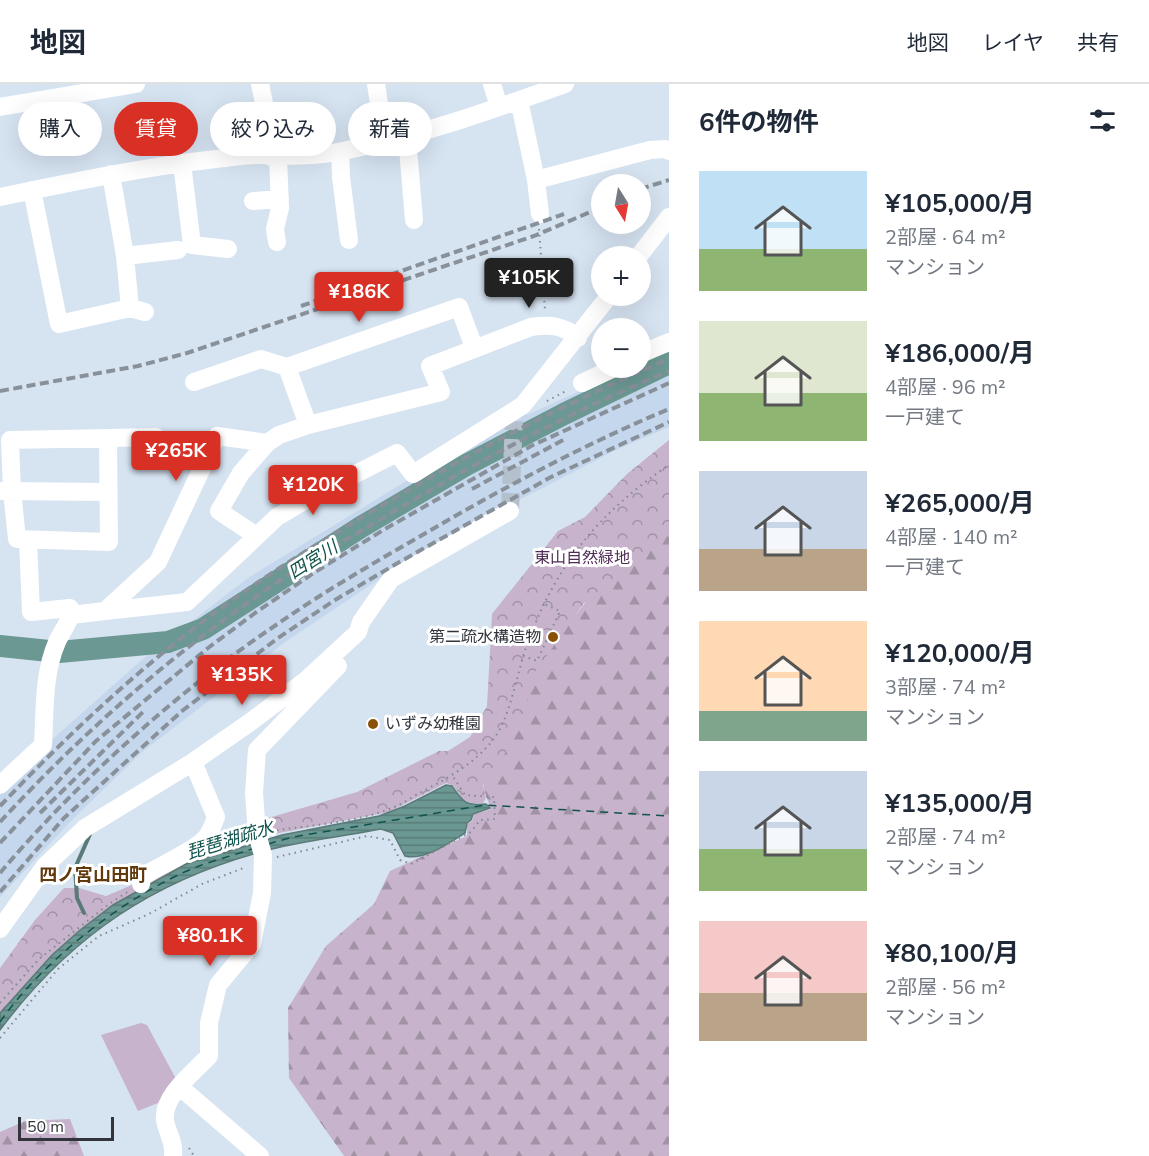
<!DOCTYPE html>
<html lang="ja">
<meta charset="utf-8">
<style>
body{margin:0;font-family:"Nunito Sans","Noto Sans JP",sans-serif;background:#f6f6f7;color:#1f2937;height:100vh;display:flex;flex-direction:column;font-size:22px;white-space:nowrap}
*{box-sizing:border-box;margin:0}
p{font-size:20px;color:#747a83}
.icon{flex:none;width:33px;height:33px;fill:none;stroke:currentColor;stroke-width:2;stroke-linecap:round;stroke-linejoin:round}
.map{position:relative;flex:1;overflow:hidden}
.drawer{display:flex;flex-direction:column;background:#fff;width:480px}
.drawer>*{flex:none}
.top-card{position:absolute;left:18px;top:18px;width:561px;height:54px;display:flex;gap:12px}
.needle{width:39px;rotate:169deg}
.fabs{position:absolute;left:591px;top:90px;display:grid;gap:12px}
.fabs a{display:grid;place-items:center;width:60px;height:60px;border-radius:50%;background:#fff;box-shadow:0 6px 24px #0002;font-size:30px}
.scale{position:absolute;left:18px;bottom:15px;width:96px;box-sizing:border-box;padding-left:6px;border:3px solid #31353b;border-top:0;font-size:16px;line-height:21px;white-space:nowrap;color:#31353b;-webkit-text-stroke:4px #fff;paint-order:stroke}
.price{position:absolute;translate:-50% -51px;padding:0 14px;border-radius:6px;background:#d93025;color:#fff;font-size:20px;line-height:39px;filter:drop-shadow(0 2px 3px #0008)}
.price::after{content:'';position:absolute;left:50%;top:36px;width:18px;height:14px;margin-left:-9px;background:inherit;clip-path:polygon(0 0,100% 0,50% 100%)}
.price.selected{background:#222;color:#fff}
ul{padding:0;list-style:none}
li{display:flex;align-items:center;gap:18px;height:150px;padding:0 30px}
li span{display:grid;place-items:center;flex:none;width:168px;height:120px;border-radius:0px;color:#555}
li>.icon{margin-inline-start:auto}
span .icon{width:72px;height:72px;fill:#fffc;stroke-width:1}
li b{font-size:26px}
h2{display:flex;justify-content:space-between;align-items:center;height:72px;padding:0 30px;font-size:26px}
.chip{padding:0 21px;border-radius:27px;background:#fff;box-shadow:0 6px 24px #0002;font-size:21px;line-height:54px}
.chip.selected{background:#d93025;color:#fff}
header{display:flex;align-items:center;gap:36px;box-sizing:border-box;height:84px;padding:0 30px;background:#fff;border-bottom:2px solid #e0e1e3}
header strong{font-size:28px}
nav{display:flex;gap:33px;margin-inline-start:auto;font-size:21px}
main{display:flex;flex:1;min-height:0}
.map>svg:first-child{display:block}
.built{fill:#c5d7ec}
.forest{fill:url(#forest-firs)}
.park{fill:url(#park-crowns)}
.pitch{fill:#c7b3cb}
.water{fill:url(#water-rules);stroke:#5a7a78;stroke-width:1.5}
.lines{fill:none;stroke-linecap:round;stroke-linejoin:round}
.stream{stroke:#5a7a78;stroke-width:4}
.river{stroke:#6b9892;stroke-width:22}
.ferry{stroke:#10534c;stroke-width:1.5;stroke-dasharray:8 6;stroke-linecap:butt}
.minor-tunnel{stroke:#b5c0cd;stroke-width:18;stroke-dasharray:18 9;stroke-linecap:butt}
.path{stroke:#808892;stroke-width:2;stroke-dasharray:1.5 4.5;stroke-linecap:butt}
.minor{stroke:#fff;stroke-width:18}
.rail{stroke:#88909a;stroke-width:4;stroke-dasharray:9 4.5;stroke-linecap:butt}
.poi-dot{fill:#895007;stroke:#fff;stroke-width:2}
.labels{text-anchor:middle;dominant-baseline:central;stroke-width:6;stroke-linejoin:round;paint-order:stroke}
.park-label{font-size:16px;fill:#4f2d56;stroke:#fff}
.poi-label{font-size:16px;fill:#31353b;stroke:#fff;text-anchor:end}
.water-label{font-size:18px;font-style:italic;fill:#10534c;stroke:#fff}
.neighbourhood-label{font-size:18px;font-weight:bold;fill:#61390b;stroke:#fff}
</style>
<header>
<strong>地図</strong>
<nav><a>地図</a><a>レイヤ</a><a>共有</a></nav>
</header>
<main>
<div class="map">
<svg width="669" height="1072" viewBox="0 0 669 1072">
<defs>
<pattern id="forest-firs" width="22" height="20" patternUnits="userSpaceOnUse" patternTransform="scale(1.5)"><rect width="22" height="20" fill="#c7b3cb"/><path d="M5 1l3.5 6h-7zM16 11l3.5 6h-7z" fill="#a292a6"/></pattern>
<pattern id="park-crowns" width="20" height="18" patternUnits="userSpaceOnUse" patternTransform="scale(1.5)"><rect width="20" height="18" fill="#c7b3cb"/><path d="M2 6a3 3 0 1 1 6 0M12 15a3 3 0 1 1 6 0" fill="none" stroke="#a292a6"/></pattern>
<pattern id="water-rules" width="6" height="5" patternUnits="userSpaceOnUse" patternTransform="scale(1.5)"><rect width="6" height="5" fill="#6b9892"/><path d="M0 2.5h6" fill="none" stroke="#597d78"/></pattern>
</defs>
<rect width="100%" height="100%" fill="#d6e3f1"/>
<path class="built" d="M669 268V343L618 365 498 427 390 488 288 556 142 668 71 737 0 813V709L47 660 144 574 248 494 452 369 525 328 527 331 631 284H640L641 279Z"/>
<path class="forest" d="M669 390V1072H344L289 994 288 924 326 862 374 820 390 787 467 752V740L472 737 474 730 491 725 484 706 483 685 528 592 585 519 588 490Z
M70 1035 84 1072H0V1048L25 1037Z"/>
<path class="park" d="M669 356V448L584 519 536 587 521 638 507 666 483 701 486 714 483 719C454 722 463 702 446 699L389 728 253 754 186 780 149 800 79 847 52 871 0 929V884L35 836 64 804H79L106 812 139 798 258 737 357 708 439 667H448L470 653 487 622 492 530 558 447 585 433 627 390Z"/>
<path class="pitch" d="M141 939 147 941 175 993 163 1017 138 1027 101 951Z"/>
<path class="water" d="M446 701 452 702C463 718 465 722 486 720L490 724 473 730 471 736 467 739 465 749C449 759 424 777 405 772L393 749 381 745 375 746C341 753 306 756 272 765 157 794 71 851 0 946V929L52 871 79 847 113 821 186 780 282 751 379 732 405 722Z"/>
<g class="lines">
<path class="stream" d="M84 829 77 814 75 784 91 748"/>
<path class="river" d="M0 562 59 568 168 558 203 545 361 443 466 381 564 330 669 279"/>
<path class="ferry" d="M268 760 293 753 485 721 669 732
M0 938C43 876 129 809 199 782 216 776 234 771 252 765"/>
<path class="minor-tunnel" d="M510 427 514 337"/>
<path class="path" d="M539 145 545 226
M547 317 568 306
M523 572 537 577 560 527 544 520
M271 747C311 741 355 739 392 724 400 721 408 716 416 711 444 696 476 680 495 653 511 631 518 584 528 558 557 479 600 428 669 381
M220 762 243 754
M277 773 367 752 390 756 400 776 411 780 471 748 480 736 495 735 494 713 465 711 452 691
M0 919 39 875 109 820 129 807
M0 954 58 885 99 852 149 830 202 800 246 783
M189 1064 194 1072"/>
<path class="minor" d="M260 0 269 43 271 73
M376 0 385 58
M492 0 499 23
M519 16 536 96 650 66 665 65 669 67
M0 23 136 0
M407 53 414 136
M340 68 341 93 349 156
M182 79 192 161 228 165
M111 90 125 172 130 224
M536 96 540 130
M32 106 59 240 130 224 145 228
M0 113C72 98 143 83 216 75 229 74 243 71 256 71 285 72 315 73 343 67 419 52 492 26 565 0
M253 117 280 115
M277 158 275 145 280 124 278 73
M125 172 178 166
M639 172 669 133
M640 270 669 258
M194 298 261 275 287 283
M582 299 614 284
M308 341 287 283 459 223 474 263
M108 354 109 458 17 455 12 407 10 356 156 353
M2 407 108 408
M255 451 219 427 241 389 267 359
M105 527 187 518 277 433 314 411 397 369 413 390 514 327 523 321 609 212
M71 531 105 527 158 478 217 352 267 359 279 351 308 341 441 308 430 282 531 243C549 240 563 241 578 254
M0 701 43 661C45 627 43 590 57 558 62 546 72 537 70 524L31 528 28 456
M141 800 142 793C159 781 199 766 208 751 211 746 214 739 216 733L193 678
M0 845 45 782 85 744 193 678 249 639 305 597 358 548 361 538 391 495 510 427
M180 1003 260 1072
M173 1072C175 1059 167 1049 165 1036 162 1012 194 988 209 972V939L218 901 252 860 262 809 263 771 257 750 254 709 257 666 338 582"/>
<path class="rail" d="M640 105 669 96
M301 222 564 130
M0 307 138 282 187 269 534 152 602 123
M472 405 565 355
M0 722C61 658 126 596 197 542 256 497 319 458 383 421 475 366 570 317 669 275
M40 729 145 626
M0 738C91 639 195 550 308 478 338 460 368 443 398 425 486 373 575 326 669 287
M0 759 96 657 208 564 255 529 315 488 385 445 531 362 669 299
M0 789C76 699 178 607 276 541 322 509 370 481 419 453 499 406 583 361 669 325
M0 808 64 734 182 627 278 554 335 516 396 480 551 393 669 338"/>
</g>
<g class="poi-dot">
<circle cx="553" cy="553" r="6"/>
<circle cx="373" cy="640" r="6"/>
</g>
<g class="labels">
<g class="park-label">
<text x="582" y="474">東山自然緑地</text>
</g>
<g class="poi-label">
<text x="541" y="553">第二疏水構造物</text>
<text x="385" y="640" text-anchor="start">いずみ幼稚園</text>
</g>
<g class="water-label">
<text transform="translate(313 476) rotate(-32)">四宮川</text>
<text transform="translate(230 756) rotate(-17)">琵琶湖疏水</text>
</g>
<g class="neighbourhood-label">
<text x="93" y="791">四ノ宮山田町</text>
</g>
</g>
</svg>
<div class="fabs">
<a><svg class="needle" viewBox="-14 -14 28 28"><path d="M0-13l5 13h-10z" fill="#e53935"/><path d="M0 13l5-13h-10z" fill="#747a83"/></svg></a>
<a>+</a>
<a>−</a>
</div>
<div class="scale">50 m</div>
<b class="price selected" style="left:529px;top:225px">¥105K</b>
<b class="price" style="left:359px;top:239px">¥186K</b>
<b class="price" style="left:176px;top:398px">¥265K</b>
<b class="price" style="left:313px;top:432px">¥120K</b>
<b class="price" style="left:242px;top:622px">¥135K</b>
<b class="price" style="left:210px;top:883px">¥80.1K</b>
<div class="top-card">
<a class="chip">購入</a>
<a class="chip selected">賃貸</a>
<a class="chip">絞り込み</a>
<a class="chip">新着</a>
</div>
</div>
<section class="drawer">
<h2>6件の物件<svg class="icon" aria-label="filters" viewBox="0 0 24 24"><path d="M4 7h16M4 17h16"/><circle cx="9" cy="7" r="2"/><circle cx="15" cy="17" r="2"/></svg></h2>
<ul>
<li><span style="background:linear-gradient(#bfe0f5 65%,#8fb573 0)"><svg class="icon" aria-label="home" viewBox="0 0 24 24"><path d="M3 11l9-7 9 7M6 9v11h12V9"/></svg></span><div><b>¥105,000/月</b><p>2部屋 · 64 m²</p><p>マンション</p></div></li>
<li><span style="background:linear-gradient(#dfe7d0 60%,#8fb573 0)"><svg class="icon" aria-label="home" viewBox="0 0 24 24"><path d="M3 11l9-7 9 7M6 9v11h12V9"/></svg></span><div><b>¥186,000/月</b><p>4部屋 · 96 m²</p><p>一戸建て</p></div></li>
<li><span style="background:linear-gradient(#c9d6e8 65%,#b9a48a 0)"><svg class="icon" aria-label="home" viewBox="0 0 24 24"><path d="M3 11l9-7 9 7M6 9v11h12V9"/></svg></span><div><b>¥265,000/月</b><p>4部屋 · 140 m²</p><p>一戸建て</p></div></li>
<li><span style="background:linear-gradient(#ffd9b3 75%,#7fa58c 0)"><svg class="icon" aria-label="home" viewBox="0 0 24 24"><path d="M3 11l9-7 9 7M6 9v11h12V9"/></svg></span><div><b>¥120,000/月</b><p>3部屋 · 74 m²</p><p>マンション</p></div></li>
<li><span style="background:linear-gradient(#c9d6e8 65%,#8fb573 0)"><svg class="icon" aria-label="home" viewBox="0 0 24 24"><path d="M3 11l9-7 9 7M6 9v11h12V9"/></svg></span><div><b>¥135,000/月</b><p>2部屋 · 74 m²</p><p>マンション</p></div></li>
<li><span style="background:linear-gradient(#f6c9c9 60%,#b9a48a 0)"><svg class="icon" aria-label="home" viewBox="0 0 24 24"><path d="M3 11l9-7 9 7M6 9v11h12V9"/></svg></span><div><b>¥80,100/月</b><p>2部屋 · 56 m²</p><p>マンション</p></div></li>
</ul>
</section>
</main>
